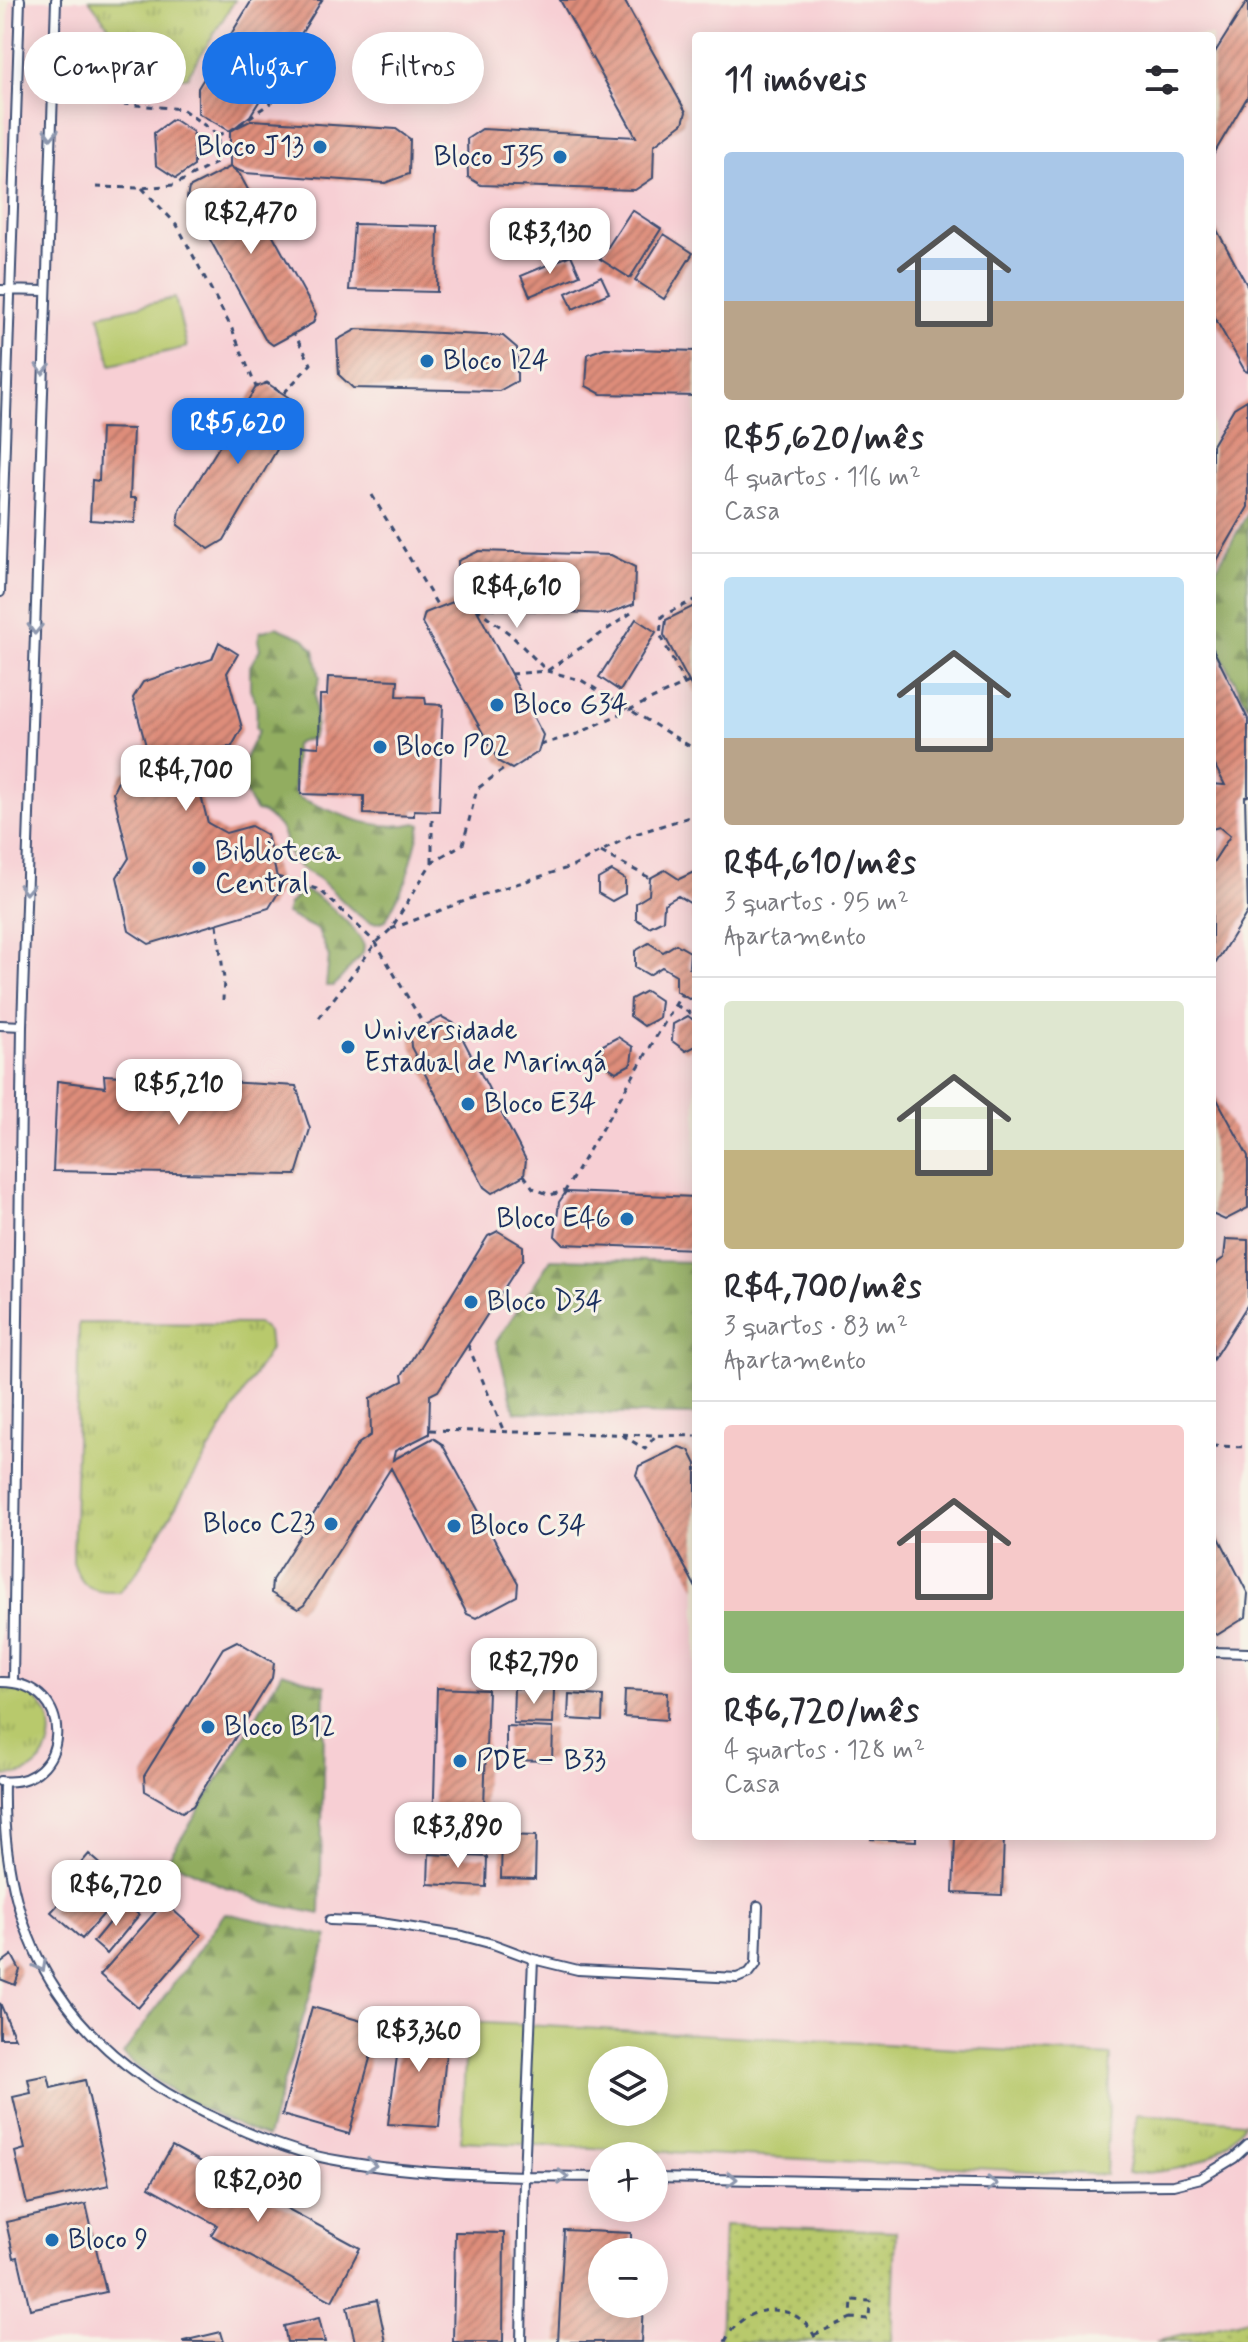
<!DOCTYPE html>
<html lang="pt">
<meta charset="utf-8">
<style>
body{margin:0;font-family:Mynerve,sans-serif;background:#f7f7f7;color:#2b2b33;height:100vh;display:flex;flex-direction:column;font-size:30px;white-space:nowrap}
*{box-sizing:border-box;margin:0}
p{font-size:26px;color:#7c7c81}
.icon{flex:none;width:44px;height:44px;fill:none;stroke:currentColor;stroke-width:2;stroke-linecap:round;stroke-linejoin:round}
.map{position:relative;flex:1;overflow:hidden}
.drawer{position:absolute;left:692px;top:32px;width:524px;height:1808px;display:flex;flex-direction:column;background:#fff;border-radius:8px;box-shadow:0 4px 20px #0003}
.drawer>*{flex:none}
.top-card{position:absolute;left:24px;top:32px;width:548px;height:72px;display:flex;gap:16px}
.buttons{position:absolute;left:588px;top:2046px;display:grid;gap:16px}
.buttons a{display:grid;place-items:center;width:80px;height:80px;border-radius:50%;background:#fff;box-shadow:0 4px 20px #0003;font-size:40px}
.price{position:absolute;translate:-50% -68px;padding:0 18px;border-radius:16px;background:#fff;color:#222;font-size:26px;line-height:52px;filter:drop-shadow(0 2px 4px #0008)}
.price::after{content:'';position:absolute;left:50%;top:48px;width:24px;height:18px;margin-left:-12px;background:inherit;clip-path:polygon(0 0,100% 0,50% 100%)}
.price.current{background:#1a73e8;color:#fff}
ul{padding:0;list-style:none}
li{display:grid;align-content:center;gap:16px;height:424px;padding:0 32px}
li+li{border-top:2px solid #e1e1e2}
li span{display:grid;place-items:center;height:248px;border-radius:8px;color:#555}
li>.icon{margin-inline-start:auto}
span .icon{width:144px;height:144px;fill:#fffc;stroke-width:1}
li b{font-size:34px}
h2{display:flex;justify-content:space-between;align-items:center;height:96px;padding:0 32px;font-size:34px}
.pill{padding:0 28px;border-radius:36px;background:#fff;box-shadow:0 4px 20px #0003;font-size:28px;line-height:72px}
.pill.current{background:#1a73e8;color:#fff}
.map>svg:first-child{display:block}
.built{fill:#f7cfd4;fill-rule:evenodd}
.grass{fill:url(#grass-dots);stroke:#6a7c65;stroke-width:2}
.forest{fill:url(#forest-firs);stroke:#566e5f;stroke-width:2}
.park{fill:url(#park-tufts);stroke:#6a7c65;stroke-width:2}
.pitch{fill:#b8c96c;stroke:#6a7c65;stroke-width:2;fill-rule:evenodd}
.building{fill:url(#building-hatch)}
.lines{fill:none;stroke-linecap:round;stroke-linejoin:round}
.service-casing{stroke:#3b4b70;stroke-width:12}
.path{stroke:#3b4b70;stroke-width:3;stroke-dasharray:6 6;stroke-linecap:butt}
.service{stroke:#fff;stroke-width:8}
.oneway{stroke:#8d97ae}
.poi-dot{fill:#1f6fb2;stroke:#f7f3e8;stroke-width:3}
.labels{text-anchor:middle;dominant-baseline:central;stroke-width:6;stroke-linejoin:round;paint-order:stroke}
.poi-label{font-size:28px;fill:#1b2f5e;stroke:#f7f3e8;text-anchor:start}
</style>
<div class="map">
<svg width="1248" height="2342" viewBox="0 0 1248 2342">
<defs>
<pattern id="grass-dots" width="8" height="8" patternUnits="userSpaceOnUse" patternTransform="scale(2)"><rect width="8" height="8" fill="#b8c96c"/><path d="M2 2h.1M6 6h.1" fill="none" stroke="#95a45c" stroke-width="1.8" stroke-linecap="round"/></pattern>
<pattern id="forest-firs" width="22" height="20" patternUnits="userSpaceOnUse" patternTransform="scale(2)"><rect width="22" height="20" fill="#92ad60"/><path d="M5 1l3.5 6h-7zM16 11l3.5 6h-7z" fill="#768d52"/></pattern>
<pattern id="park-tufts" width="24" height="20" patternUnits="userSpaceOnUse" patternTransform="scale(2)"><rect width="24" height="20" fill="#b8c96c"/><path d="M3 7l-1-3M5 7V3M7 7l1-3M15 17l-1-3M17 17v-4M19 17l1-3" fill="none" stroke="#95a45c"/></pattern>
<pattern id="building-hatch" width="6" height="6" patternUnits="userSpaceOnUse" patternTransform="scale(2)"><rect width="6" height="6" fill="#de8d7a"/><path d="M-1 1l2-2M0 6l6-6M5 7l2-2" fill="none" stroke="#b37467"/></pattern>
</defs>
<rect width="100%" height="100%" fill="#f7f3e8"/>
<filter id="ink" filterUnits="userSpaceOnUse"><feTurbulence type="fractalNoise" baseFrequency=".0125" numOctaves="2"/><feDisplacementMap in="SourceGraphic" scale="16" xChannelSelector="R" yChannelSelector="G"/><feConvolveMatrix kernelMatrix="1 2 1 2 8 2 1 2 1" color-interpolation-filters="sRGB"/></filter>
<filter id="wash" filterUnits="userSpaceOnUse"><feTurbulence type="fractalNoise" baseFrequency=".006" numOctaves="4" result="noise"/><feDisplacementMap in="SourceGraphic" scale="32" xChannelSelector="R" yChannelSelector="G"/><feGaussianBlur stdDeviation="1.8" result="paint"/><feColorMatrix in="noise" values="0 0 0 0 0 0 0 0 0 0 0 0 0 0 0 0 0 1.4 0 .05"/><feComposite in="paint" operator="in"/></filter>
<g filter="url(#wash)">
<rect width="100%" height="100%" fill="#f1ead5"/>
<path class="built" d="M9 0H1248V2342H0V259ZM696 36H1212V1836H696ZM602 2060H654V2112H602ZM602 2156H654V2208H602ZM602 2252H654V2304H602Z"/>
<path class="grass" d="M724 2225 896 2231 892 2342H720Z
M1248 2319V2342H1156L1159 2341Z"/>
<path class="forest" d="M1248 513V706L1212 638V576Z
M276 627 305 639 314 650 320 678 315 695 316 724 312 739 301 741 295 745 294 791 299 798C339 813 372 833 417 823L421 825 406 881 386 920C379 923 375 924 368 921 350 912 336 892 320 880 312 874 302 870 294 862 281 849 291 833 272 820 266 815 264 812 256 811 231 774 242 765 259 730L256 728C257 715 258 700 250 690V666L260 649 258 640 260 632Z
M302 890C321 895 357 928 364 946L363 953 334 986H326L329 957 318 930 286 914 289 904Z
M551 1259 696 1262V1415L515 1412 496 1342Z
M282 1672 325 1686 320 1914 268 1903 218 1884 168 1859 231 1760Z
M225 1913 328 1936 267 2137C216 2118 163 2091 123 2054Z"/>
<path class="park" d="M89 0H235L187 77 116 76V36Z
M79 1323 258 1324 268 1332 270 1349 136 1573 119 1592C91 1593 82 1589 73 1562Z
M0 1688C73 1687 62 1785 0 1775Z
M1137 2114 1245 2122C1216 2167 1175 2172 1127 2174Z"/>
<path class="pitch" d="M175 298 187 347 111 365 99 315Z
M467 2022 1111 2056 1106 2175 461 2141ZM602 2060H654V2112H602Z"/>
<g id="blocks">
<path class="building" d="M252 0H322L250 116 230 131 198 113V88Z
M560 0H624L686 112 683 123 654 145 653 178 635 190 481 185 468 177 467 139 482 129 636 137Z
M1248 0V96L1212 157V57Z
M173 119 193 132 194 166 176 178 156 165 154 133Z
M252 120 396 129 410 139 409 174 385 183 245 173 230 167V131Z
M230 167 240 175 316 314 313 323 273 345 265 339 187 198 189 188Z
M632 210 661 229 630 278 600 259Z
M1212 221 1248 287V372L1245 371 1212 313Z
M354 224 438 226 437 292 349 290Z
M664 234 693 253 664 299 635 280Z
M571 255 580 275 530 296 521 276Z
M601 276 609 293 573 309 566 293Z
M357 329 503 336 517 348V381L499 391 353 388 339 375 337 340Z
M605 348 696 351V396L601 394 586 386 588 354Z
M267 383 297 403 296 417 224 540 209 549 178 525 180 510 256 387Z
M1247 400 1248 507 1212 569V445L1234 408Z
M101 428 133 429 130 498H136L135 523 90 520 92 480 99 481Z
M479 551 611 555 635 567 634 604 608 614 476 608 543 735 538 752 512 769 499 762 422 623 425 613 458 600V561Z
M696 605V695L664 635 666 620Z
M636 619 656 632 620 691 599 677Z
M219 642 238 654 227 673 242 728 232 746 198 753 194 768 208 823 226 833 251 826 267 835 280 890 269 908 149 944 129 931 117 877 129 858 113 792 122 773 138 769 148 753 133 698 143 682 212 659Z
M1212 647 1248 719V796L1245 797 1248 911 1212 969V864L1230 836 1219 827 1212 829V784L1225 785 1212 760Z
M328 677 398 680 397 696 425 697 426 704 443 705 439 811 414 810V816L364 814V796L301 794 302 746 319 747 320 695H327Z
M665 870 679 879 694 872 696 874V923L692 921 693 905 678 896 664 904 663 920 649 927 636 919V903L649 895 650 878Z
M612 871 625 879V894L612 901 598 893V879Z
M649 943 663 952 676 944 690 952 689 968 696 972V995L689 999 676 991V975L662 967 649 975 635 967V951Z
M646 991 661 1001 659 1018 644 1026 630 1016 631 999Z
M688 1016 696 1022V1046L686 1051 672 1041 673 1024Z
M442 1017 455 1024 526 1160 524 1175 492 1193 484 1187 411 1047 410 1032Z
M618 1037 633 1047 631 1064 616 1072 601 1062 603 1045Z
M104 1075 296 1086 310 1129 296 1175 53 1171 57 1081 105 1087Z
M1212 1090 1248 1156V1208L1225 1220 1212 1214Z
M566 1192 696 1197V1249L563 1244 555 1236 559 1202Z
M498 1231 523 1246V1259L438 1391 430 1395 429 1434 395 1451 393 1460 433 1438 442 1444 518 1583 517 1596 476 1618 467 1614 391 1468 304 1605 298 1609 271 1593 272 1580 358 1444 371 1435 370 1398 403 1381 402 1375 488 1236Z
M1226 1239 1248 1240V1304L1212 1361V1271L1218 1262 1224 1258Z
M679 1447 689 1450 696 1464V1588L636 1475 639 1466Z
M1212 1524 1248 1594 1246 1617 1217 1635 1212 1632Z
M237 1641 274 1663 272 1678 193 1806 182 1812 145 1791 144 1776 223 1648Z
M437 1688 488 1690 483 1834 433 1832Z
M514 1688 554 1689 553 1724 513 1723Z
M625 1690 668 1692 667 1720 624 1717Z
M569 1694 603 1696 602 1721 568 1719Z
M506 1726 553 1728 552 1761 506 1760Z
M502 1835 536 1836 535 1879 501 1878Z
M871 1836H916V1841L871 1839Z
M955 1836H1004L1002 1895 953 1893Z
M89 1854 127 1887 82 1939 51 1912 74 1887 77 1890 80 1887 69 1877Z
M429 1854 487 1857 486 1887 428 1884Z
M164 1902 201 1935 138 2008 100 1975Z
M125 1903 139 1915 107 1954 93 1942Z
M12 1955 20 1970 15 1985 0 1979V1964Z
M0 2003 15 2038H0Z
M312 2007 379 2026 349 2134 282 2115Z
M402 2019 449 2023 439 2127 388 2124Z
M48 2075 51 2088 85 2080 109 2185 27 2204 15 2152 25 2149 13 2097 31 2093 28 2079Z
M172 2146 360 2248 332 2301 211 2235 217 2225 149 2187Z
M86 2204 106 2292 30 2309 18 2257 14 2258 6 2222Z
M564 2230 631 2233V2252H602V2304H643L641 2342H558Z
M455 2232 504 2233 503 2342H453Z
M377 2300 386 2342H355L347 2307Z
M319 2318 325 2342H287L284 2326Z
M221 2332 224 2342H183V2341Z"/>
</g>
</g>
<g filter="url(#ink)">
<use href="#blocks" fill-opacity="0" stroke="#3b4b70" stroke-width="2"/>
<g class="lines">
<g class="service-casing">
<path id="service" d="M0 290 45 291
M0 592 20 0
M0 1025 22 1026
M1212 1652 1248 1653
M0 1682C79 1681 71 1790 0 1781
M13 1682 22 1026 56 0
M4 1782C0 1948 75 2058 226 2123 263 2140 301 2155 341 2161 427 2176 516 2176 602 2177
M330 1920 375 1922 463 1936 493 1944 533 1959 578 1970 737 1978 749 1973 756 1964 758 1906
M654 2178 1083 2186 1173 2185 1201 2178 1234 2158 1248 2145
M521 2342 524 2176 533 1959"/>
</g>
<path class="path" d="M218 135 230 131 335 58
M96 187 142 188 174 185 218 162V135L182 109 99 102
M142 188 177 225 232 329 256 387 267 383 283 394 311 364 294 333
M372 495 439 608
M476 608 510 634 547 671 631 613
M511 674 547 671 581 680 696 750
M685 685 660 634 662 616 696 599
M540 745 577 734 689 682
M601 852 650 878
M432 862V819
M277 877 320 890 376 943 424 1025
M217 924 224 979 223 1000
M391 929 478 896 574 866 632 835 696 815
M675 1005 696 1016
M319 1018 376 943 391 929 432 862 463 844 477 789 505 768
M524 1175 533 1188 550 1195 565 1191 681 995
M468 1345 504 1432
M430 1430 696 1436
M622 1435 645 1449 656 1435
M1212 1446 1248 1447
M814 2335 851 2318 852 2300 870 2301 869 2319 851 2318
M725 2342C742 2301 801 2298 817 2342"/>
<use href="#service" class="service"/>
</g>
<defs><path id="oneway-chevron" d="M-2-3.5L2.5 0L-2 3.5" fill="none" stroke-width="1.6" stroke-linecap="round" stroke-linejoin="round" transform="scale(2)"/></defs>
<g class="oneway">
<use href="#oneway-chevron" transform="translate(51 134) rotate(92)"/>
<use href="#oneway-chevron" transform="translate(43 369) rotate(92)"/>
<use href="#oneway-chevron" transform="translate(35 629) rotate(92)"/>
<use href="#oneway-chevron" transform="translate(26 889) rotate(92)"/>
<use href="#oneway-chevron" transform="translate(41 1966) rotate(62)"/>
<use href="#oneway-chevron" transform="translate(371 2165) rotate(8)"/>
<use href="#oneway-chevron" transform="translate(563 2177) rotate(1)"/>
<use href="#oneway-chevron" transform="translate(732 2179) rotate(1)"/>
<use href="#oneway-chevron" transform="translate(992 2184) rotate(1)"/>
</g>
</g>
<g class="poi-dot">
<circle cx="320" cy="147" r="8"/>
<circle cx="560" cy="157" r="8"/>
<circle cx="427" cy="361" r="8"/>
<circle cx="497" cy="705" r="8"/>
<circle cx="380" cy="747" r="8"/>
<circle cx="199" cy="868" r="8"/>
<circle cx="348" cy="1047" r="8"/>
<circle cx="468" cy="1104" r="8"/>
<circle cx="627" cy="1219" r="8"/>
<circle cx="471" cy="1302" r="8"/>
<circle cx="331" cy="1524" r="8"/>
<circle cx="454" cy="1526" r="8"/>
<circle cx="208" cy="1727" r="8"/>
<circle cx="460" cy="1761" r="8"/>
<circle cx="52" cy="2240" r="8"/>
</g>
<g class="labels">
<g class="poi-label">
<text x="304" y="147" text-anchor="end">Bloco J13</text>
<text x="544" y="157" text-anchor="end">Bloco J35</text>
<text x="443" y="361">Bloco I24</text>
<text x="513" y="705">Bloco G34</text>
<text x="396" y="747">Bloco P02</text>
<text x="215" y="852">Biblioteca<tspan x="215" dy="32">Central</tspan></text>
<text x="364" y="1031">Universidade<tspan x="364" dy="32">Estadual de Maringá</tspan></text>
<text x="484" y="1104">Bloco E34</text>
<text x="611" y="1219" text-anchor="end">Bloco E46</text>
<text x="487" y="1302">Bloco D34</text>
<text x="315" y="1524" text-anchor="end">Bloco C23</text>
<text x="470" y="1526">Bloco C34</text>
<text x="224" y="1727">Bloco B12</text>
<text x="476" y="1761">PDE – B33</text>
<text x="68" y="2240">Bloco 9</text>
</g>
</g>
</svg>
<div class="buttons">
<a><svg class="icon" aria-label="layers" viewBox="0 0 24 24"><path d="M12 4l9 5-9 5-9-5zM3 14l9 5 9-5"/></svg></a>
<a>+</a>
<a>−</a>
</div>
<b class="price" style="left:251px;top:256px">R$2,470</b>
<b class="price" style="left:550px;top:276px">R$3,130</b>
<b class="price current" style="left:238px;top:466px">R$5,620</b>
<b class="price" style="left:517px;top:630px">R$4,610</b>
<b class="price" style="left:186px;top:813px">R$4,700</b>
<b class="price" style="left:179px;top:1127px">R$5,210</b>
<b class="price" style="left:534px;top:1706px">R$2,790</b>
<b class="price" style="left:458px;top:1870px">R$3,890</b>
<b class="price" style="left:116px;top:1928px">R$6,720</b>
<b class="price" style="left:419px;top:2074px">R$3,360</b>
<b class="price" style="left:258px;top:2224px">R$2,030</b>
<div class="top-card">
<a class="pill">Comprar</a>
<a class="pill current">Alugar</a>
<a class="pill">Filtros</a>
</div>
<section class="drawer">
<h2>11 imóveis<svg class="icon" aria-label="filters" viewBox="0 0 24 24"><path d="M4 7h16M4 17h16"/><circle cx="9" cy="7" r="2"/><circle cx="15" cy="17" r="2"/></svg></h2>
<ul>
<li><span style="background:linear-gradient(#a9c7e8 60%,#b9a48a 0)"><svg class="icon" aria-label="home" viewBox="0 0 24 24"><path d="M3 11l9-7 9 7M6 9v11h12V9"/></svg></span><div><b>R$5,620/mês</b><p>4 quartos · 116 m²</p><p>Casa</p></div></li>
<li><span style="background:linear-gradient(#bfe0f5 65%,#b9a48a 0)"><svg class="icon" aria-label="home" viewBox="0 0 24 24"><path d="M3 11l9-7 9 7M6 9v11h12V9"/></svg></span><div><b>R$4,610/mês</b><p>3 quartos · 95 m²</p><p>Apartamento</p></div></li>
<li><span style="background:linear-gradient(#dfe7d0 60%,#c2b280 0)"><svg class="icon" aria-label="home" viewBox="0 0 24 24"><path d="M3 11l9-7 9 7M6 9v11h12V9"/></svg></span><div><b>R$4,700/mês</b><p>3 quartos · 83 m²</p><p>Apartamento</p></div></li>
<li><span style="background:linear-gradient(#f6c9c9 75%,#8fb573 0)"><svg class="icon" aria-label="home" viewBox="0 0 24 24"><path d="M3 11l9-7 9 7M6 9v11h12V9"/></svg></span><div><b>R$6,720/mês</b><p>4 quartos · 128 m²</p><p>Casa</p></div></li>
</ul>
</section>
</div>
